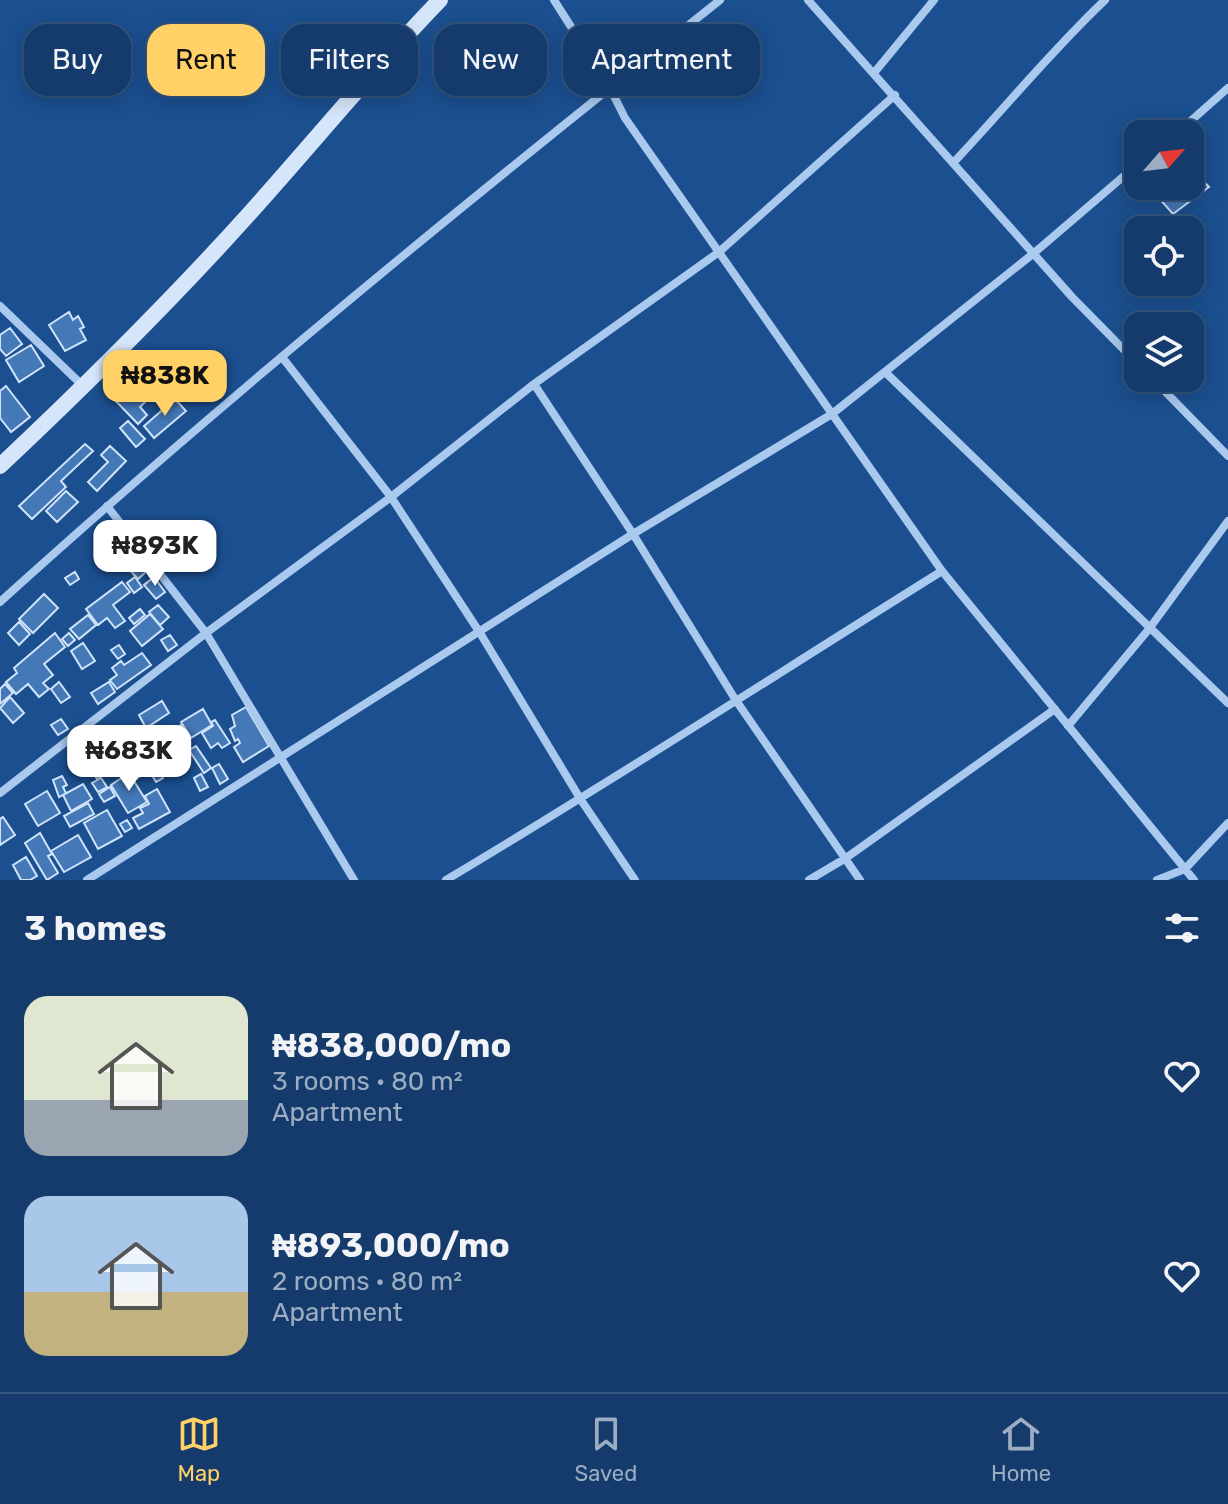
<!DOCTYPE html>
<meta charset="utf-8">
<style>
body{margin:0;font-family:Rubik,sans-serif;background:#214673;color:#f1f3f6;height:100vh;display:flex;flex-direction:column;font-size:30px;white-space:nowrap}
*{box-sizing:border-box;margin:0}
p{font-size:26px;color:#9dadc1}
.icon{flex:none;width:44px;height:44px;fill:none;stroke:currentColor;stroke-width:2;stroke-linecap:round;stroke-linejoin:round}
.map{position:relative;height:880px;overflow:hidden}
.drawer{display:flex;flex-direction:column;background:#143b6b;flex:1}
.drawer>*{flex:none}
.hud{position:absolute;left:24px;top:24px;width:800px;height:72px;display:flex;gap:16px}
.needle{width:52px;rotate:62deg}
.controls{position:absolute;left:1124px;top:120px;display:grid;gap:16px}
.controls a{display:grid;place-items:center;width:80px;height:80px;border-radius:16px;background:#143b6b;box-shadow:0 4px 20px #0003,0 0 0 2px #33557e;font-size:40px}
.price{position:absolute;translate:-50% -68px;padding:0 18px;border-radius:16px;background:#fff;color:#222;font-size:26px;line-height:52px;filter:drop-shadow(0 2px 4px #0008)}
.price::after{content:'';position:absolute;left:50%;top:48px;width:24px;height:18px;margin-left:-12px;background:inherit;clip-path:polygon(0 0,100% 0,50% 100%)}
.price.current{background:#ffd166;color:#111}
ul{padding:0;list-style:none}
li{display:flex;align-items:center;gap:24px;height:200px;padding:0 24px}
li span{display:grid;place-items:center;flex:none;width:224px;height:160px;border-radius:24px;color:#555}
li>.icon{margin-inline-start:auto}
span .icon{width:96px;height:96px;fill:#fffc;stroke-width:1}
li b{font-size:34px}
h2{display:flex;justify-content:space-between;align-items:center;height:96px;padding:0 24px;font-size:34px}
.chip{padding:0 28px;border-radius:24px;background:#143b6b;box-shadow:0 4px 20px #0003,0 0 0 2px #33557e;font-size:28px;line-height:72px}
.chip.current{background:#ffd166;color:#111}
.tabs{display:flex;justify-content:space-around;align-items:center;height:112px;border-top:2px solid #33557e;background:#143b6b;font-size:22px;color:#9dadc1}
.tabs a{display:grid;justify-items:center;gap:4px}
.tabs .current{color:#ffd166}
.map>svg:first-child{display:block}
.building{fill:#4478b7;stroke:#cfe3fa;stroke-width:2}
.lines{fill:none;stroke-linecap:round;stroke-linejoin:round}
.street{stroke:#a9c9ee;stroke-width:8}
.secondary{stroke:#d6e6fa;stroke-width:16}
</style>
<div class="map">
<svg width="1228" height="880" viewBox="0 0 1228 880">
<rect width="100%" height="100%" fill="#1b4f8f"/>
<path class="building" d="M1190 168 1209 187 1173 214 1156 195 1164 186H1190Z
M69 312 73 320 78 316 84 327 80 329 86 340 65 351 49 325Z
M10 328 22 344 6 356 0 349V335Z
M31 345 44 366 19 382 6 360Z
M140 364 163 388 155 396 144 385 140 390 148 399 140 407 147 415 138 424 109 394Z
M6 386 30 417 11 432 0 418V391Z
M175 399 186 411 154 438 144 426Z
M128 421 145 439 136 447 120 428Z
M85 444 93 451 61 481 66 487 32 519 19 506Z
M110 446 126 461 97 491 88 482 108 462 101 455Z
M66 491 78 502 57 522 46 511Z
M119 529 128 540 116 551 107 540Z
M127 549 147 571 138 579 118 557Z
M75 572 79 579 70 585 65 578Z
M135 577 142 587 134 593 127 583Z
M154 577 165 592 156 599 144 585Z
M122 582 130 592 113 605 125 621 115 628 107 618 98 625 86 609Z
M44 594 58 608 33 633 19 619Z
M158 605 169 617 160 625 149 612Z
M140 609 145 615 134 624 129 618Z
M150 614 163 629 142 646 130 631Z
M88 615 96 625 79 639 70 629Z
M19 622 30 634 19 645 8 633Z
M55 633 65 647 44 664 53 675 43 683 49 689 39 697 28 684 16 694 6 682 17 673 14 668Z
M69 633 75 640 68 646 62 639Z
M170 635 177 645 168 651 161 640Z
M83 643 95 661 82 669 71 651Z
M119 645 125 654 118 659 111 650Z
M142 653 151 665 117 689 110 680 117 675 112 668 121 661 124 665Z
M59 682 70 697 61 703 51 689Z
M109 682 115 692 98 704 91 693Z
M5 684 13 693 0 704V689Z
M10 697 24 713 13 723 0 708Z
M162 701 169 713 146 728 139 715Z
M246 707 269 746 243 762 234 747 240 743 238 739 235 741 230 729 235 726 232 715Z
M203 709 212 725 191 738 181 722Z
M61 719 68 729 58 735 51 725Z
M215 720 230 743 222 748 218 743 211 748 202 733 213 726 211 722Z
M181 725 190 739 166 755 157 741Z
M111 740 117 749 109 754 114 761 103 768 106 774 97 779 84 757Z
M155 744 165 757 135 780 125 767Z
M196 746 211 768 204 773 189 750Z
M174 755 180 766 174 770 167 758Z
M165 760 169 768 161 772 157 765Z
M219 764 228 779 220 784 212 768Z
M157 767 163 778 156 782 150 772Z
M129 773 147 802 128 813 111 785Z
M201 774 208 787 200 791 194 778Z
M62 776 67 785 63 787 66 793 59 797 53 780Z
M101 778 107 787 98 792 92 783Z
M83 784 92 799 71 811 63 795Z
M110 787 115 796 104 802 99 794Z
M157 789 170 812 139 829 133 818 143 813 140 808 149 804 145 796Z
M47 791 60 813 38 826 25 804Z
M88 803 94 814 70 827 64 816Z
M107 810 122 836 98 849 84 823Z
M3 817 15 835 0 845V819Z
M127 820 132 828 125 832 120 824Z
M40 833 52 854 48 856 58 873 47 880 25 843Z
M78 835 91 857 64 872 51 851Z
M26 857 37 876 30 880H21L13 865Z"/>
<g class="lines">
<path class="street" d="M554 0 610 88 625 118 942 571 1194 880
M808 0 1072 297 1138 364
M874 73 934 0
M1176 134 1228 88
M954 162C1005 108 1051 51 1105 0
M0 306 83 386
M282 357 391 497 480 633 581 800 635 880
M885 372 1228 703
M1152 378 1228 456
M534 384 633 534 735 699 860 880
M107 506 206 633 354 880
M0 602C232 392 475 195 720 0
M1068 726 1149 629 1228 521
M0 793 206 633 391 497 534 384 719 252 895 95
M87 880 633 534 832 414 1034 253 1138 164
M446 880C614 780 777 674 942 571
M809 880 846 858 1055 709
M1157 880 1185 869 1228 823"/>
<path class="secondary" d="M0 466C86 385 170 302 249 214 313 143 373 69 440 0"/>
</g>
</svg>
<div class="controls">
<a><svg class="needle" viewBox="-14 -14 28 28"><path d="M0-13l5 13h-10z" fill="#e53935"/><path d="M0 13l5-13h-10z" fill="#9dadc1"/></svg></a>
<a><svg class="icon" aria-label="locate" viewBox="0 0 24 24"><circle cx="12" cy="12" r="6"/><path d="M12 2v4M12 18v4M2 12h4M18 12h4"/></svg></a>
<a><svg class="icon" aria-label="layers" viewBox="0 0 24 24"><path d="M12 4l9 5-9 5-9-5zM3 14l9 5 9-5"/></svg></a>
</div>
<b class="price current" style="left:165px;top:418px">₦838K</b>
<b class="price" style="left:155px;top:588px">₦893K</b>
<b class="price" style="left:129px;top:793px">₦683K</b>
<div class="hud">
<a class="chip">Buy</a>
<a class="chip current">Rent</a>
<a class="chip">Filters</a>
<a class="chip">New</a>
<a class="chip">Apartment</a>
</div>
</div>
<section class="drawer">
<h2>3 homes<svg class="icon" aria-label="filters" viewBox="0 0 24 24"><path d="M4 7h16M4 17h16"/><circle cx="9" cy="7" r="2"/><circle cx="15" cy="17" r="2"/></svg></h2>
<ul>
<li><span style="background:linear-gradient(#dfe7d0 65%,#9aa5b1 0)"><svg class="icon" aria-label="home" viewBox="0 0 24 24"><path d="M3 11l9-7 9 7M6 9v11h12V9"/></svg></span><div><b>₦838,000/mo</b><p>3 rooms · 80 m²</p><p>Apartment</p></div><svg class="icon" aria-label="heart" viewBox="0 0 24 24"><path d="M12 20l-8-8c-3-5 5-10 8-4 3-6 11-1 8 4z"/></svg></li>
<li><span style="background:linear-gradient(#a9c7e8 60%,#c2b280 0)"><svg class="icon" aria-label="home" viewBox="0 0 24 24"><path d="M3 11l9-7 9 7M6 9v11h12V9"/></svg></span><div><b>₦893,000/mo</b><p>2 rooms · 80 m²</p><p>Apartment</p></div><svg class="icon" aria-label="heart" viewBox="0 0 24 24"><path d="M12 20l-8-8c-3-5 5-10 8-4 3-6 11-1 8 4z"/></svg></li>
</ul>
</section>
<nav class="tabs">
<a class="current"><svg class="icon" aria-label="map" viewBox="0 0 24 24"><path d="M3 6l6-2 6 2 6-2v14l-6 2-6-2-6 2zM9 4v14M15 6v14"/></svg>Map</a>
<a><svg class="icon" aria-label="saved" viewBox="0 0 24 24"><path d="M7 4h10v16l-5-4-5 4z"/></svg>Saved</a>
<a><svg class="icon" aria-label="home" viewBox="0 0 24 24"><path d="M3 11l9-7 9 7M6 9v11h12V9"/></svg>Home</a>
</nav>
